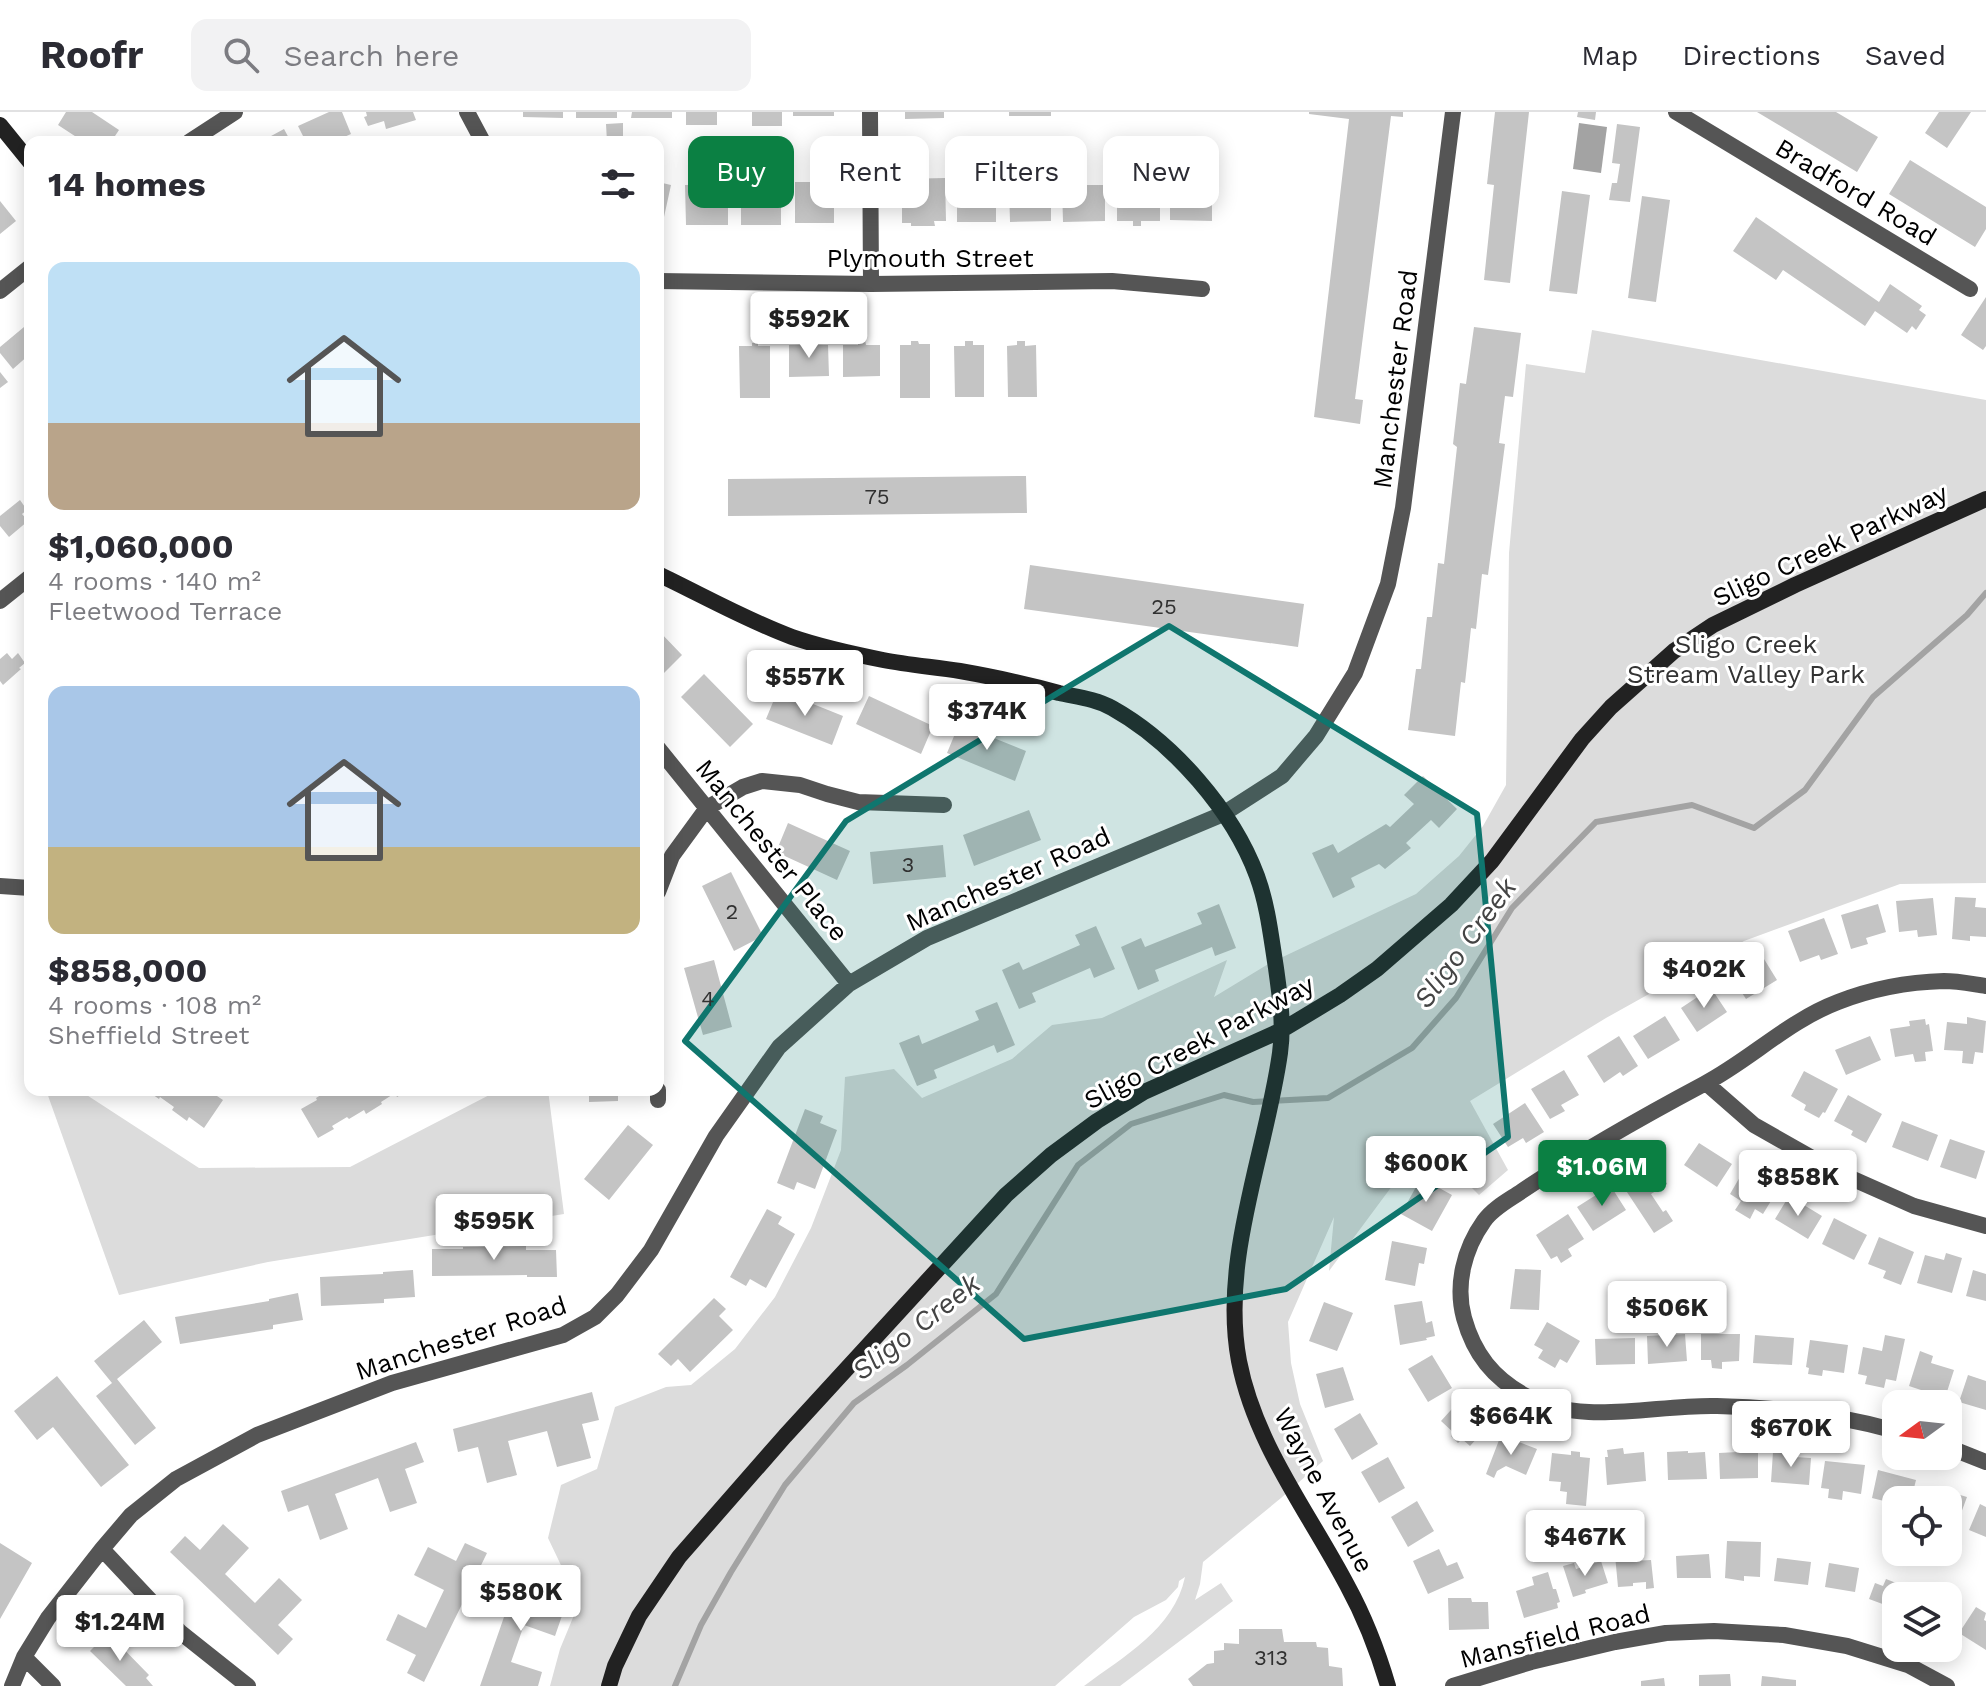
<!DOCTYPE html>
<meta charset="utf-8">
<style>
body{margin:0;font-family:"Work Sans",sans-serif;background:#f2f2f3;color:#2b2b33;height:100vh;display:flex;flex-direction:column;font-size:30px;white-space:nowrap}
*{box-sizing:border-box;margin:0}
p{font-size:26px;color:#7c7c81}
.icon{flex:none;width:44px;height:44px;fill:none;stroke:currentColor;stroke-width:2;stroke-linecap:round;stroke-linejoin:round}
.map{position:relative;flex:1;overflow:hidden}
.panel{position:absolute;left:24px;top:24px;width:640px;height:960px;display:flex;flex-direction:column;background:#fff;border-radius:16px;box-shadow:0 4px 20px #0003}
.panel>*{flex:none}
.banner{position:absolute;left:688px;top:24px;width:760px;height:72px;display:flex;gap:16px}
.needle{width:52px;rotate:255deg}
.buttons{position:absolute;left:1882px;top:1278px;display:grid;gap:16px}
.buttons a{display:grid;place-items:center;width:80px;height:80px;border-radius:16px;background:#fff;box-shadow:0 4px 20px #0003;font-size:40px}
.price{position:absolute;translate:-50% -68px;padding:0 18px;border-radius:8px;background:#fff;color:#222;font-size:26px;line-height:52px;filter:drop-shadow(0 2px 4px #0008)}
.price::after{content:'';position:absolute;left:50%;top:48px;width:24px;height:18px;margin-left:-12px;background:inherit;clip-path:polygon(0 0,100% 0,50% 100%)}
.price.selected{background:#0b8043;color:#fff}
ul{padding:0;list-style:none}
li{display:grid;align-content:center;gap:16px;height:424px;padding:0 24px}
li span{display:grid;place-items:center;height:248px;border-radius:16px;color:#555}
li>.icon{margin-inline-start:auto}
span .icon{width:144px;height:144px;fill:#fffc;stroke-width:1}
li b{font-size:34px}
h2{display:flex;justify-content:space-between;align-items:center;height:96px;padding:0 24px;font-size:34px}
.chip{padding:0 28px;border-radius:16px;background:#fff;box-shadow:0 4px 20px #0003;font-size:28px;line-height:72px}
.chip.selected{background:#0b8043;color:#fff}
header{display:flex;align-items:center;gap:48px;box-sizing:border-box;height:112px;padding:0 40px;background:#fff;border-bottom:2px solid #e1e1e2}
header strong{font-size:38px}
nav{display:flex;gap:44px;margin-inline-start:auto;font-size:28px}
.search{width:560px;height:72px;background:#f2f2f3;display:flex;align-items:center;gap:20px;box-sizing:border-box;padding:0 28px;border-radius:16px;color:#7c7c81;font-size:30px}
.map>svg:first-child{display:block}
.green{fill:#dcdcdc}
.water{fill:#a3a3a3}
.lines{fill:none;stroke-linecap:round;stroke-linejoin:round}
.stream{stroke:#a3a3a3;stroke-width:6}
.building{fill:#c4c4c4}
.street{stroke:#555;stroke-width:16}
.secondary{stroke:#222;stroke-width:16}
.marked{fill:#0f766e;fill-opacity:0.2;stroke:#0f766e;stroke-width:6;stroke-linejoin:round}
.labels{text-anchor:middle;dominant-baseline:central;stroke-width:6;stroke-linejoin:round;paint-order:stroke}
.number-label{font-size:22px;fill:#313131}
.street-label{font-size:26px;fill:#000;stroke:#fff}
.park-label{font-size:26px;fill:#333;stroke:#fff}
.water-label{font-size:28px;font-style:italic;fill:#444;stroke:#fff}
</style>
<header>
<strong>Roofr</strong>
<div class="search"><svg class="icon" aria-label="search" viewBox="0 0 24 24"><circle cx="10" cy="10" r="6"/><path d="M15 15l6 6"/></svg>Search here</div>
<nav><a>Map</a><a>Directions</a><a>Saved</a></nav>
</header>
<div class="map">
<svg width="1986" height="1574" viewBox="0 0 1986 1574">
<rect width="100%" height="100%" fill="#fff"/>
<path class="green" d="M1592 218 1986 288V771L1900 772 1744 829 1606 906 1470 989 1508 1058 1479 1083 1471 1075 1428 1051 1398 1066 1329 1159 1334 1105 1288 1210 1291 1251 1300 1292 1323 1349 1281 1386 1203 1450 1200 1472 1195 1488 1221 1471 1233 1489 1120 1574H1084C1124 1544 1174 1517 1185 1465L1179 1469 1178 1475 1166 1488 1134 1505 1055 1574H550L560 1537 579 1491 548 1426 561 1373 597 1357 615 1295 666 1275 691 1273 735 1237 775 1185 811 1116 841 1038 845 965 894 957 922 986 1012 947 1052 913 1102 906 1227 848 1214 885 1270 851 1416 782 1459 744 1483 714 1506 673 1509 441 1526 252 1585 261Z
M46 978H79L199 1056 350 1055 499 978H548L564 1102 268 1150 119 1183Z"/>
<path class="water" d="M1579 11 1607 15 1601 61 1573 57Z"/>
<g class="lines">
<path class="stream" d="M675 1574 701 1513 731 1460 785 1373 854 1291 907 1253 996 1182 1078 1053 1131 1012 1224 983 1253 990 1328 986 1412 936 1456 886 1512 796 1596 710 1692 693 1754 716 1805 678 1873 585 1967 503 1986 481"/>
</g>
<path class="building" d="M66 0H92L119 18 111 30H84L58 13Z
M329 0H342L351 22 333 30H319L318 28 306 30 298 14Z
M366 0H413L416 8 386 17 384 9 368 14 364 5 367 4Z
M523 0H563V6L523 5Z
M576 0H617V6H576Z
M632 0H672V6H631Z
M686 0H717V13H686Z
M752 0H782V14H752Z
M793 0H834V4H793Z
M905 0H944V6L905 7Z
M1009 0H1051V4H1009Z
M1309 0H1403V5L1391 4 1355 287 1363 288 1360 312 1314 305 1349 7 1309 2Z
M1495 0H1529L1510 171 1484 168 1494 73 1487 72Z
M1578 0H1596L1595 8 1577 5Z
M1757 0H1836L1878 25 1857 60Z
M1939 0H1971L1947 36 1925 21Z
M623 11V30H607L606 12Z
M1617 12 1640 15 1630 90 1609 88 1612 71H1617L1620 52 1612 51Z
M284 17 291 30H260Z
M1910 48 1986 95V117L1975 135 1889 82Z
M945 66 946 109H934L935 114H911V111H902V67Z
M957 68 996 69V110H957Z
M658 70 671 73 664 105 658 104Z
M781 70V113H741V71Z
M795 70H834V111H795Z
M1170 71 1212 72V109L1170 108Z
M728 72V113H686L685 73Z
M1062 73H1105V109L1063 110Z
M1051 74V109L1010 110 1009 75Z
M1117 74H1160V109H1141V114H1133V109H1117Z
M1562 79 1590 83 1577 182 1549 179Z
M1642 84 1670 88 1656 190 1628 186Z
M0 89 16 109 0 122Z
M1756 105 1879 190 1890 172 1922 194 1919 198 1926 203 1916 218 1912 214 1907 221 1875 199 1865 214 1783 158 1776 168 1733 139Z
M1986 185V234L1983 238 1961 223Z
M30 210V242L13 257 0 241V235Z
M1474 215 1521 221 1513 285 1505 284 1499 331 1505 332 1488 463 1482 462 1476 517 1471 516 1465 571 1461 570 1455 624 1408 618 1416 557H1421L1427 505H1432L1438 451 1444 452 1457 335 1453 332 1460 271 1466 272Z
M858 228H865L866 233H880V264L843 265V233H858Z
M805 229H813V233H828L829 264 789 265V233H805Z
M911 229H918L919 232H930V286H900V233H911Z
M965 229H973V233H984V285H955L954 234H965Z
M1017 229H1025V234L1036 233 1037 285H1008L1007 234 1017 233Z
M752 231H758V234H770V286H740L739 234H752Z
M0 260 8 270 0 276Z
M1026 364 1027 401 728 404V367Z
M20 388 27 398 22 402 28 409 9 425 0 414V404Z
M1030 453 1304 492 1298 535 1024 497Z
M658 518 682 543 662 563 658 559Z
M7 541 12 547 18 541 25 551 19 556 21 557 3 573 0 569V547Z
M704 562 753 612 730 635 681 585Z
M778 578 843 604 832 633 766 607Z
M869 584 933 614 921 642 856 612Z
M959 612 1026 639 1015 669 947 641Z
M1423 664 1457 697 1439 716 1431 708 1406 731 1411 736 1385 757 1379 752 1351 766 1355 775 1333 786 1312 741 1333 732 1338 741 1386 712 1390 715 1414 692 1404 683Z
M1029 698 1041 728 974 754 963 723Z
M788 711 850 739 837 768 776 740Z
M943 733 946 765 873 772 870 740Z
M731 760 763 824 734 839 702 774Z
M1955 785 1976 786 1975 795 1986 796V825L1970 824V829L1952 827Z
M1933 786 1937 823 1918 825 1917 818 1899 820 1896 789Z
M1219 792 1236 836 1215 844 1212 835 1155 858 1159 869 1138 878 1121 835 1141 826 1145 835 1202 812 1197 801Z
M1878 792 1886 820 1866 826 1868 832 1851 837 1841 803Z
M1824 806 1838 842 1821 848 1819 843 1800 850 1788 819Z
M1096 814 1115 857 1094 866 1090 856 1032 881 1036 890 1019 897 1002 858 1019 850 1023 858 1080 833 1075 823Z
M1764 847 1777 868 1746 887 1733 867Z
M714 848 732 915 703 923 684 856Z
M1711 876 1727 900 1697 920 1681 896Z
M997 890 1015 933 997 941 994 933 934 958 937 966 917 974 899 931 919 923 922 932 979 908 975 899Z
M1665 904 1680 928 1648 947 1633 924Z
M1967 905 1986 909 1983 941 1975 940 1973 952 1962 951 1963 939 1944 938 1947 910 1967 912Z
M1925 907 1926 913 1929 912 1933 939 1925 940 1926 949 1915 950 1913 942 1895 945 1890 917 1910 914 1909 909Z
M1619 924 1638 954 1623 964 1620 960 1604 971 1587 944Z
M1870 924 1881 948 1846 963 1835 938Z
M1564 958 1579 983 1561 993 1565 999 1550 1007 1531 977Z
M1804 959 1838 977 1825 1001 1823 1000 1819 1006 1804 998 1806 993 1791 984Z
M146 978H203L207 981 208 978 223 988 204 1016 189 1005 187 1009 172 998 174 995 160 985 159 987Z
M329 978H409L397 985 395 981 381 990 382 992 366 1002 364 998 349 1007 347 1005 332 1014 334 1017 318 1026 301 997 317 988 316 986Z
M589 978H618V989L589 990Z
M1848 983 1882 1002 1866 1031 1851 1023 1853 1019 1834 1009Z
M1525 991 1544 1020 1526 1031 1523 1026 1508 1035 1493 1012Z
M805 997 823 1004 820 1011 837 1018 815 1077 797 1070 794 1078 777 1071Z
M1902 1009 1938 1023 1928 1049 1892 1035Z
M628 1013 653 1033 609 1088 584 1067Z
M1950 1027 1985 1039 1976 1067 1940 1055Z
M1699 1031 1732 1052 1717 1075 1684 1053Z
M1649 1043 1667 1072 1651 1082 1663 1100 1666 1098 1673 1109 1654 1121 1619 1068 1636 1058 1633 1053Z
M1744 1058 1777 1079 1763 1102 1755 1097 1750 1107 1735 1098 1741 1089 1730 1082Z
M1421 1066 1452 1083 1432 1119 1401 1102Z
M1606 1072 1610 1078 1612 1076 1626 1098 1593 1119 1577 1095 1596 1083 1594 1079Z
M1789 1084 1822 1104 1808 1127 1775 1107Z
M767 1097 782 1105 778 1112 795 1122 766 1176 750 1167 746 1174 730 1165Z
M1568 1102 1584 1127 1568 1137 1572 1144 1561 1151 1557 1144 1551 1147 1536 1123Z
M1834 1106 1867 1123 1854 1148 1822 1132Z
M1879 1125 1914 1140 1901 1173 1883 1166 1886 1159 1868 1152Z
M1392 1129 1427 1136 1424 1152 1419 1151 1415 1174 1385 1168Z
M526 1134V1138H556L557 1165H527V1163L432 1164V1137H463V1135Z
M1946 1141 1962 1146 1952 1181 1917 1171 1925 1143 1944 1148Z
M1515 1157 1541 1158 1539 1198 1510 1197Z
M413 1158 415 1185 384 1187V1191L321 1194 320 1165 383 1162V1160Z
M1973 1158 1986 1162V1189L1966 1184Z
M298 1181 303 1208 273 1213V1217L180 1232 175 1205 269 1189V1187Z
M714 1186 726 1197 719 1204 733 1218 690 1260 678 1247 671 1254 658 1242Z
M1422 1189 1426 1211 1432 1209 1435 1224 1426 1226 1427 1228 1400 1233 1394 1193Z
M1324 1190 1353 1201 1337 1239 1309 1229Z
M144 1208 162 1230 117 1267 156 1316 135 1333 96 1284 112 1271 94 1249Z
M1547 1210 1580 1229 1567 1251 1560 1247 1555 1256 1538 1246 1543 1238 1534 1233Z
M1685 1222 1687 1249 1648 1252 1647 1224Z
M1701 1222H1740L1739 1249 1722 1250V1257L1712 1256 1711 1248H1701Z
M1755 1223 1794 1226 1792 1253 1753 1251Z
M1885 1223 1905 1227 1896 1269 1886 1267 1884 1276 1865 1272 1867 1264 1858 1262 1863 1235 1882 1239Z
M1635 1226V1252L1596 1253 1595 1227Z
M1810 1228 1848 1233 1844 1261 1823 1258 1822 1264 1808 1262 1809 1256 1806 1255Z
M1920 1239 1933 1244 1931 1251 1954 1258 1945 1286 1909 1274Z
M1432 1243 1452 1276 1428 1290 1408 1257Z
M1343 1255 1354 1288 1325 1296 1316 1262Z
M1968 1263 1986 1269V1298L1959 1290Z
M57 1264 129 1353 101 1375 53 1315 37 1328 14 1299Z
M592 1280 599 1308 582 1312 591 1346 557 1355 547 1319 508 1329 517 1363 487 1371 478 1335 458 1340 453 1317Z
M1460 1288 1488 1314 1470 1334 1462 1327 1458 1331 1451 1324 1454 1321 1441 1309Z
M1360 1301 1378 1332 1352 1348 1334 1317Z
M1501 1323 1537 1337 1526 1363 1506 1354 1497 1359 1494 1366 1486 1362Z
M416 1330 424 1350 405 1357 417 1391 390 1400 378 1366 335 1382 348 1417 320 1428 308 1393 288 1400 281 1379Z
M1623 1336 1624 1342 1644 1340 1646 1369 1607 1373 1605 1345H1608L1607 1338Z
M1738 1338H1758V1366L1720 1367 1719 1341 1738 1340Z
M1571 1339 1580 1340V1345L1590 1346 1586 1394 1566 1392 1567 1380 1560 1379 1561 1370 1549 1369 1552 1341 1571 1343Z
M1688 1339V1341L1705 1340 1707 1367 1668 1368 1667 1340Z
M1773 1340 1795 1342V1345L1811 1346 1809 1373 1771 1370Z
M1388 1345 1405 1376 1379 1391 1361 1360Z
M1825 1349 1865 1353 1861 1382 1843 1379 1842 1388 1828 1386 1829 1377 1821 1376Z
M1878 1358 1916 1368 1911 1388H1896V1392L1872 1386Z
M1930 1374 1967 1385 1957 1412 1948 1409V1388H1925Z
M1417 1389 1434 1419 1408 1435 1391 1405Z
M1980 1392 1986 1395V1425L1969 1418Z
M223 1412 249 1436 225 1462 255 1491 279 1466 302 1488 278 1513 293 1527 278 1543 170 1440 185 1424 200 1438Z
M1727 1429 1761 1430 1760 1465 1744 1464V1469L1725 1466Z
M0 1431 32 1451 0 1507Z
M465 1431 487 1441 424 1570 407 1561 416 1543 386 1528 398 1502 426 1516 444 1478 414 1463 428 1435 456 1449Z
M1439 1437 1447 1454 1457 1450 1464 1466 1428 1482 1413 1449Z
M1631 1441 1632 1449 1651 1448 1654 1476 1646 1477V1470L1633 1471V1474L1618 1475 1615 1443Z
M1709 1442 1711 1466H1677L1676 1444Z
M1777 1446 1811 1450 1808 1473 1774 1469Z
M1601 1449 1608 1471 1585 1478 1586 1481 1573 1485 1563 1454 1574 1451 1576 1457Z
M1829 1451 1859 1456 1855 1480 1825 1475Z
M521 1456 540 1463 533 1484 565 1495 555 1524 524 1513 511 1550 542 1560 538 1574H480Z
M1548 1460 1553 1477H1556L1560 1490 1557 1491 1558 1496 1524 1506 1516 1479 1534 1473 1532 1465Z
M1886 1467 1909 1476 1906 1484H1896V1497L1869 1487 1875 1471 1883 1474Z
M1448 1486H1471L1472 1490H1488L1489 1517 1449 1518Z
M1948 1488 1956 1491 1948 1509Z
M1976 1495 1986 1501 1984 1508 1986 1509V1538L1959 1521Z
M1239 1517H1282L1284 1530H1316L1317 1535 1328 1536 1329 1554 1342 1556 1343 1574H1193L1188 1567 1207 1552 1214 1551V1539L1224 1538V1531L1239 1532Z
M108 1521 149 1563 146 1566 153 1574H126L90 1539Z
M1730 1562 1731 1574H1699V1563Z
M1762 1564 1796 1568V1574H1761Z
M1664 1566 1665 1574H1641V1569Z"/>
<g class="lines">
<path class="street" d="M467 0 483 30
M870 0 871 172
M1676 0 1970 177
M189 30 235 0
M658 169 871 172 1112 169 1202 177
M0 179 30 155
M0 489 30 465
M658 636 849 872
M0 774 30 776
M658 780 672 744 707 696 743 675 762 669 800 673 827 682 858 690 944 693
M1706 971 1754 1013 1835 1059 1914 1094 1986 1114
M658 978V988
M1896 1319C1838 1303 1777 1295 1717 1294 1656 1292 1582 1315 1526 1284 1493 1266 1474 1242 1464 1206 1455 1173 1464 1137 1484 1109 1493 1096 1509 1088 1522 1079 1580 1040 1642 1005 1704 972 1750 948 1788 909 1838 890 1871 877 1908 870 1944 869 1958 869 1972 872 1986 874
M1948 1335 1986 1350
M102 1437 180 1520 248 1574
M24 1545 53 1574
M12 1574 24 1545 48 1506 102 1437 131 1403 176 1367 257 1323 392 1271 563 1223 595 1205 617 1183 651 1138 716 1024 779 935 849 872 927 826 1223 702 1282 664 1316 624 1355 561 1388 472 1403 396 1453 0
M1453 1574 1531 1550 1615 1530 1666 1521 1714 1519 1784 1523 1847 1534 1908 1553 1947 1574"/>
<path class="secondary" d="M0 13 30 50
M658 462C702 483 746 508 792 525 821 535 853 542 883 548 908 553 935 555 960 559 994 565 1027 572 1059 581 1077 585 1096 587 1112 596 1173 630 1233 699 1257 764 1268 794 1271 825 1276 856 1280 885 1284 912 1280 941 1266 1041 1220 1148 1239 1249 1255 1332 1308 1399 1347 1473 1364 1504 1378 1540 1388 1574
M609 1574 615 1554 639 1504 679 1445 785 1324 1006 1083 1051 1043 1097 1009 1144 980 1282 918 1340 883 1377 857 1451 793 1492 749 1582 627 1611 595 1674 539 1713 513 1795 473 1986 387"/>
</g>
<path class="marked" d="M1169 514 1477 702 1508 1025 1286 1177 1024 1227 685 929 846 709Z"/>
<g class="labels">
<g class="number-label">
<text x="877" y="384">75</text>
<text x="1164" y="494">25</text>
<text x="908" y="752">3</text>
<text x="732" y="799">2</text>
<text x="708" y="886">4</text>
<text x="1271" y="1545">313</text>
</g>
<g class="street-label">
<text transform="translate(1856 80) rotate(31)">Bradford Road</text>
<text x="930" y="146">Plymouth Street</text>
<text transform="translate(1395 267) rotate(-83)">Manchester Road</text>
<text transform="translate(1830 433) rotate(-25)">Sligo Creek Parkway</text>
<text transform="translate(772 738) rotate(51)">Manchester Place</text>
<text transform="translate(1008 767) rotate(-24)">Manchester Road</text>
<text transform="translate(1199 930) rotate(-28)">Sligo Creek Parkway</text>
<text transform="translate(461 1226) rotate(-18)">Manchester Road</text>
<text transform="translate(1324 1378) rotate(62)">Wayne Avenue</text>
<text transform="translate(1555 1524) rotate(-14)">Mansfield Road</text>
</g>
<g class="park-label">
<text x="1746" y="532">Sligo Creek<tspan x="1746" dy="30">Stream Valley Park</tspan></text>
</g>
<g class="water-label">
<text transform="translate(1465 831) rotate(-54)">Sligo Creek</text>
<text transform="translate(916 1215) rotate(-38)">Sligo Creek</text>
</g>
</g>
</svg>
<div class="buttons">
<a><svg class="needle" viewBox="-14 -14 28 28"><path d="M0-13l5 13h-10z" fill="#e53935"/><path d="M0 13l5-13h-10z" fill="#7c7c81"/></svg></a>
<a><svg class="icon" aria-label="locate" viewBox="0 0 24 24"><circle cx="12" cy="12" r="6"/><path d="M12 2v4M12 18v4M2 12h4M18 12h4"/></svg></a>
<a><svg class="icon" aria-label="layers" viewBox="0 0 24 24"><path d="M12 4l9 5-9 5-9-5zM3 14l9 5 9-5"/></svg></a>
</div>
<b class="price" style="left:809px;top:248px">$592K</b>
<b class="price" style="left:805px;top:606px">$557K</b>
<b class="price" style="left:987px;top:640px">$374K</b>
<b class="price" style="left:1704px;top:898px">$402K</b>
<b class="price" style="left:1426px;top:1092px">$600K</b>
<b class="price selected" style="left:1602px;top:1096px">$1.06M</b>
<b class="price" style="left:1798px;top:1106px">$858K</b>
<b class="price" style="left:494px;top:1150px">$595K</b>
<b class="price" style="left:1667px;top:1237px">$506K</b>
<b class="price" style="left:1511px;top:1345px">$664K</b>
<b class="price" style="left:1791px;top:1357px">$670K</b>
<b class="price" style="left:1585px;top:1466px">$467K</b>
<b class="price" style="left:521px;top:1521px">$580K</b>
<b class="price" style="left:120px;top:1551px">$1.24M</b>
<div class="banner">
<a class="chip selected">Buy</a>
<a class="chip">Rent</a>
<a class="chip">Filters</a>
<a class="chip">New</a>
</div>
<section class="panel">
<h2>14 homes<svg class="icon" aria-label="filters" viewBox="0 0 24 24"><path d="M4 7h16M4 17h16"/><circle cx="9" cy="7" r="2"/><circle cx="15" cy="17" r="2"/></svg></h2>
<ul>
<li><span style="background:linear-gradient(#bfe0f5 65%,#b9a48a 0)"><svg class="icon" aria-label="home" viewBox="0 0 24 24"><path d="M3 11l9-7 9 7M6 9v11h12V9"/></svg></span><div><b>$1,060,000</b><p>4 rooms · 140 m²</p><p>Fleetwood Terrace</p></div></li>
<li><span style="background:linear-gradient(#a9c7e8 65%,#c2b280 0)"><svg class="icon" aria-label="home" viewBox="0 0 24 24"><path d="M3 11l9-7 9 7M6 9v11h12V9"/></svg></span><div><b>$858,000</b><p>4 rooms · 108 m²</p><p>Sheffield Street</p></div></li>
</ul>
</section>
</div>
